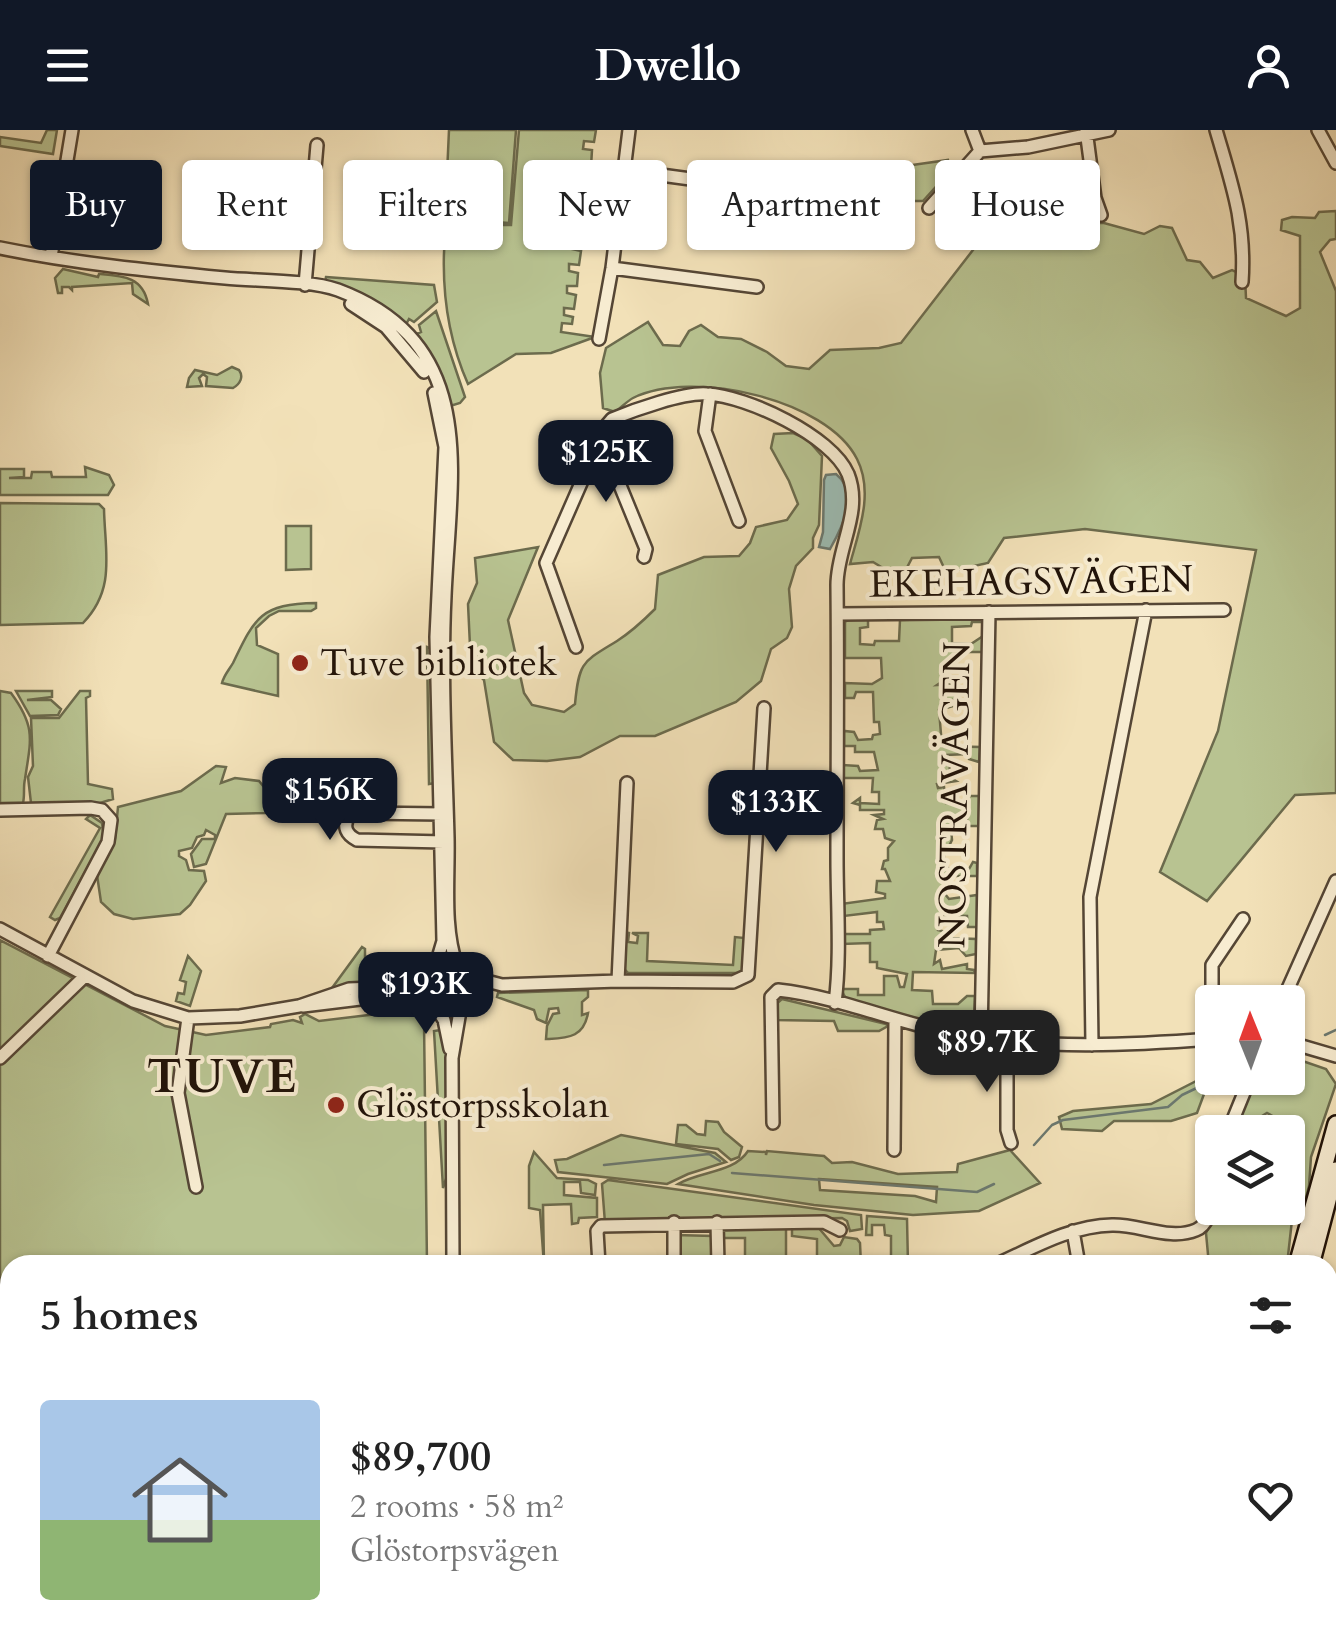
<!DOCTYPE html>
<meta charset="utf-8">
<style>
body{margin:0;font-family:Cardo,serif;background:#f6f6f6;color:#222;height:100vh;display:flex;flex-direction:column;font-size:38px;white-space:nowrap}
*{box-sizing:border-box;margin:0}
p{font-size:32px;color:#767676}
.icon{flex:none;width:55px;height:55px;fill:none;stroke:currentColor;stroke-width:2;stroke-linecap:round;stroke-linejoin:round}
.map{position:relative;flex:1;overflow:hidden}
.side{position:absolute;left:0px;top:1125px;width:1338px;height:392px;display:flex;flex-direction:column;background:#fff;border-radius:30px 30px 0 0;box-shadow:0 2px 8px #0004}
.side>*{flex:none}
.top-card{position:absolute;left:30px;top:30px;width:1278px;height:90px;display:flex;gap:20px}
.needle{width:65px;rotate:359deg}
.fabs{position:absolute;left:1195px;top:855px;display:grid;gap:20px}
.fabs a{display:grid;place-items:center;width:110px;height:110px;border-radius:10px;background:#fff;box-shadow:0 2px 8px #0004;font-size:50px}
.price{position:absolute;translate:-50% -85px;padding:0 22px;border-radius:20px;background:#111827;color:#fff;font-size:32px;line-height:65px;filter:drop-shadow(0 2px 5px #0008)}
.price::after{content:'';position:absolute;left:50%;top:60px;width:30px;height:22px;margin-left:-15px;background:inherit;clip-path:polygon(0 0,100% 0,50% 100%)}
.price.active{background:#222;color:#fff}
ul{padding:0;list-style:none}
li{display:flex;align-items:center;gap:30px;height:250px;padding:0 40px}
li+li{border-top:2px solid #e0e0e0}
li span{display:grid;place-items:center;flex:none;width:280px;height:200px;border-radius:10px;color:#555}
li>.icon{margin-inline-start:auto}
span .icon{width:120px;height:120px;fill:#fffc;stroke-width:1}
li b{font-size:42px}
h2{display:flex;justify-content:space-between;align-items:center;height:120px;padding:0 40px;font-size:42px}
.chip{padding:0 35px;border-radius:10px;background:#fff;box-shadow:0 2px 8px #0004;font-size:35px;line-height:90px}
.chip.active{background:#111827;color:#fff}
header{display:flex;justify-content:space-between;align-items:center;height:130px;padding:0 40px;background:#111827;color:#fff;font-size:45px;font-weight:700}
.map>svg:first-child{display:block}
.green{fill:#b8c391;stroke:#6c6b4d;stroke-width:2.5;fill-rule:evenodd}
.water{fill:#9cbcb3;stroke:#6b786f;stroke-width:2.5}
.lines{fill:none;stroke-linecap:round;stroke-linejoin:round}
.stream{stroke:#6b786f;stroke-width:2.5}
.minor-casing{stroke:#554635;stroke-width:16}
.secondary-casing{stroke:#211309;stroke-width:20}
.minor{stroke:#f7ecd1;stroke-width:11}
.secondary{stroke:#f7ecd1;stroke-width:15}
.poi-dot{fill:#8f2418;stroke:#f7ecd1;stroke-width:4}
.labels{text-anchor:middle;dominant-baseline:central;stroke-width:8;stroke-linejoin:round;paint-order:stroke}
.street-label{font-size:38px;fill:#211309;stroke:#f7ecd1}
.poi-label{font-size:38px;fill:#211309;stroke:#f7ecd1;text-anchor:start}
.district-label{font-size:48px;font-weight:bold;letter-spacing:2.5px;fill:#211309;stroke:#f7ecd1}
</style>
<header><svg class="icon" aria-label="menu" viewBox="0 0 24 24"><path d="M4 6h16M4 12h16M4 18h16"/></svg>Dwello<svg class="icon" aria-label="person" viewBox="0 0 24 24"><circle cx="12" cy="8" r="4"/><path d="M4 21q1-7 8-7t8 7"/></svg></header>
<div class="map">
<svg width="1336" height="1516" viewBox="0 0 1336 1516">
<rect width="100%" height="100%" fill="#f2e1b8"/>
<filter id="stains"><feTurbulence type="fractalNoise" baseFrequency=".002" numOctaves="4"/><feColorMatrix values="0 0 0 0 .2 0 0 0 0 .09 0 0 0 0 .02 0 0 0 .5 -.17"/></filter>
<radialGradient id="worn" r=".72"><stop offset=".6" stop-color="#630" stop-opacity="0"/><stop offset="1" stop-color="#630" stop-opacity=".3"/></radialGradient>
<path class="green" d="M47 0H57L53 24 0 16V7L41 13Z
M449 0H516L509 93 455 89 456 58 452 89H445Z
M519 0H596L594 12 584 11 583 19 592 20 591 37 612 39 614 34 618 36 614 64 607 63V66L600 65 602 54H610V50L579 46V52L589 53 587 68 577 67V75L586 77 585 90 575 89 574 96 584 98 582 113 572 112V119L581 121 579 135 569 134V141L578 143 577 156H567V163L576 165 574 179 564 178V185L573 187 572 194 562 193 561 202 595 207 551 223 516 224 468 254C445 202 440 150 446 94 466 91 489 96 511 95Z
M948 30 951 40 923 71H912L905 36Z
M842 54 849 106 825 109 817 57Z
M1022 55 1030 67 1037 95 1059 105 1080 108 1089 93H1104L1144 104 1160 96 1172 98 1187 130 1200 132 1213 148 1232 140 1245 146 1246 168 1286 186 1300 178V106L1281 100 1282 90 1292 87 1315 88 1319 82 1336 81V109L1330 110 1320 122 1336 161V663L1295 665 1207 771 1160 742 1218 601 1256 420 1085 399 1004 408 988 433 946 442 939 427 912 428 901 449 873 432 850 434C859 401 874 362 857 329 827 269 692 239 633 268 627 271 621 278 615 282L603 278 600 243 606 218 648 192 663 215 680 216 689 201 701 195 718 207 741 209 767 222 786 236 809 239 830 220 879 218 901 213 990 98 997 71Z
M63 139 98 147 99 144C124 146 143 147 148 174L133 164 132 153 72 157V160L69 157H62V163H58L55 148Z
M326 147 434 155 437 172 414 192 409 189 404 198 325 153Z
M436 181 465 267 460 273 450 276 414 205 421 202 419 195Z
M232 237 239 240C244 247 240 254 233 258L206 256 207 247 203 244 199 248 202 256 187 257 189 248 195 240 217 245Z
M793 303 807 309 822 326 819 395 813 408V418L796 436 789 459 792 497 787 508 771 519 761 551 736 572 655 606H620L580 627 547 631 513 630 494 612 484 550 471 537 468 474 477 453 475 428 538 417 508 490 524 563 532 575 564 582 575 574C579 531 583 532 617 511 631 502 643 491 655 479L658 445 704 427 739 426 750 413 756 397 787 390 798 374 789 351 771 318 774 304Z
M85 337 109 345 114 355 108 365H0V339H24V347L9 348H31L32 342H51L52 347H86Z
M0 373 99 374 104 379C105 423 116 459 83 493L0 495Z
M286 396H311V439L286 440Z
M316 473V478L311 481H279L269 486 256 498 257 515 278 524V566L222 553C224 545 229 540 233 533 255 487 261 474 316 473Z
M977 488 982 492H972L971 496 952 497V513L971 514 983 506V522H960L949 534H943L941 543 943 551 937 555 958 554V570H953V576L939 580 942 616 980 617 979 632 969 629 968 624 946 625 945 634 950 635 949 647 956 651 937 654 938 658 944 657 946 673H967L968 666H979V696H967V688L950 689 952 710 944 726V735L950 739H969L973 732 977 733V746H947L945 764 949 769 977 765V797H968L967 786 939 785 938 800 950 803 951 808 976 809V824L966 826 959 818 936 820 934 834 940 830 942 839 967 834V839L974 840 975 843 913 842 912 860 932 861 933 874H958L967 866H975L974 888 967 899 960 900 858 876 847 871 841 859H858V865H884V846H897L900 857H904L907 844 877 838V832H870V813L842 814V804H870V800L884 799 883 792H877V782L844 786 841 774 885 768V764L876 762 877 751H890L885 739H882L884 731 888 730V718L894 711 885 708 883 699H875L877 690 883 689 874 685 884 684V680H860V675L853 673 860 668V673L879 674V662H872L873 648H843V635L858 636 860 641 878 640 874 622H855V616H844V601L854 602 858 610 872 609 873 605 880 604 879 592H874L873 562H856L854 568H845V553L872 554 882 548 881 528H845V492L848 490 868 489V497L860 498V514L874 515 875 511H899L900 490Z
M427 517 432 519 436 653 429 654Z
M0 561 11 563C36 597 31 609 25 649 23 657 25 665 23 673H0Z
M16 561H52V567L27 570H51L61 579 58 585 30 586Z
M80 561H90V566L86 568 88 654 112 659 113 669 100 673H31L28 647 33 636 31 588H59Z
M216 636 226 637 221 653 235 648 259 651 269 663 271 673 265 683 226 684 206 734 194 737 191 724 202 709H215V705L206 700 204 705 197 707 192 718 179 721V726L186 730 189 740 204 741 206 751 190 775 180 784 133 789 114 784 101 772 97 745 115 709 118 677 181 661Z
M90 685 102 693 104 707 60 788 55 790 50 787 100 698 86 689Z
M624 802 629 803 628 812 637 813 638 806 632 803H648L647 831 733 835 735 807 745 808 743 843H628L621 836Z
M0 810 165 896 206 905 270 897 271 894 293 890 302 893 300 887 305 884 319 891 402 881 395 871H407L408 880 416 879 415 869 427 874 439 889 424 892 427 1135H10V1508H440L439 1516H0Z
M362 817 365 819V852L332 858Z
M188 826 201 841 190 876 176 871 178 863 184 864 186 852 180 850Z
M434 857a14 14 0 1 1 28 0a14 14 0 1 1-28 0Z
M588 860V867L582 872V885L588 883C584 906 570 908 549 909H546L547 896 553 884 559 883 558 878 549 879 546 893 537 889 534 880 497 867 498 863Z
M782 869 886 894 888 896 879 901H838L834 891 775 890V875Z
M441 900 446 921 447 1046 443 1058 434 901Z
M1288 926 1326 939 1336 954 1311 1027 1309 1056 1303 1079 1292 1090 1287 1135H1209L1206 1103 1215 1078H1288V1007L1295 1003 1294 998 1267 983 1249 994 1238 992 1254 948H1288Z
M1212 943V948H1244L1240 959 1216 953 1214 957 1207 956 1197 983 1171 991H1114L1102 1001 1062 999 1059 987 1073 981 1151 974Z
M706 991 718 992 724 1002 742 1017 739 1027 731 1030 718 1019 676 1014 678 995H686L697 1004 705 1005Z
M621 1005 715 1023 726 1032 688 1044 667 1054 558 1042 555 1030 567 1029Z
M1010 1020 1040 1053 979 1081 913 1085 814 1075 678 1054C700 1041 734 1043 748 1021L766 1022V1025L767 1021 824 1026 832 1033 852 1032 898 1044 957 1042 958 1034ZM819 1049 937 1057 936 1072 915 1066 820 1060Z
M534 1022 557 1048 588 1050 596 1054 595 1065 581 1063 580 1052H564V1065L597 1068V1087L579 1088 578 1093 572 1094 571 1074 543 1075 544 1135 540 1080 529 1078V1036Z
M608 1050 861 1085 862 1099 850 1101 847 1091 842 1088 605 1093 602 1054Z
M867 1086 907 1089 908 1135H891V1106L885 1105 884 1095H872V1105H866Z
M792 1093 817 1096 834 1116 840 1115 844 1107 857 1109 860 1113 861 1135H817V1109L792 1106Z
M719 1094 786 1097V1135H745V1108H721Z
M675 1105 713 1106V1135H676Z"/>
<path class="water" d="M836 344C860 363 842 398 830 419L819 417 823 402 824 350 826 345Z"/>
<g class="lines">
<path class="stream" d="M1325 905 1336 900
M1288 935 1289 934
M1257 952 1268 948
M1034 1015 1052 995 1063 990 1168 977 1182 965 1203 955
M604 1035 709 1024 720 1031
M732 1043 977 1062 994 1054
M0 1351H10"/>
<g class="minor-casing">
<path id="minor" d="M972 0 980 21
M1086 0 1095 68 1101 85
M1216 0C1232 55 1246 93 1242 152
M1318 0 1336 33
M624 40 757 58
M929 78 980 21 1028 17 1109 0
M0 118C74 133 150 141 225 148 257 151 310 150 338 160 482 214 450 345 445 466 441 546 446 628 448 708 449 748 443 798 457 836
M51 127 72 0
M612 138 757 157
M305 155 317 15
M351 174 386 197 424 242
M599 209 612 138 629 0
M434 263 445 317 436 507 443 811 435 838
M710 264 705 301 739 391
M599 314 608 326 646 419 644 427
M839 484 1224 480
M576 517 546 433 606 296 612 289C634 280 684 262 707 264 747 266 832 306 848 344 863 382 837 417 837 455 838 547 837 638 837 729 837 776 841 827 835 873
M0 680 91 678 102 680 111 690 108 712 48 826
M443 684 361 683 349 686C342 697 347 705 357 710L444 712
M0 799 133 871 188 888 240 886 299 876 349 859 399 857 427 848
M426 857a22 22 0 1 1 44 0a22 22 0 1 1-44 0Z
M467 846 502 855 618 851 733 852 748 845 764 578
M618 851 627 653
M1282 872 1336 751
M303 876 401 864 430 870
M435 876 444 890 450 919
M1212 883V835L1243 789
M188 888 178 963 196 1057
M981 908 989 482
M1007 911V1000L1011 1013
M1288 912 1336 926
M1092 915 1090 767 1146 480
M0 928 85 846
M773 993 771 867 778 860C842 867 903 896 966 906 1047 919 1131 915 1212 909
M1228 1002 1250 948
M894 1020 895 889
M674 1092V1135
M717 1092 718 1135
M1073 1101 1079 1135
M453 1135 452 928 460 881 465 871
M599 1135 597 1101 601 1096 824 1092 840 1100
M995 1135C1033 1118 1070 1096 1112 1095 1139 1094 1170 1111 1196 1100 1208 1095 1210 1081 1212 1068
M455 1508 456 1516
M579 1508V1516
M712 1508V1516
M850 1508 865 1516
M1215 1508V1516
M366 1516 368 1508"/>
</g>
<g class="secondary-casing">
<path id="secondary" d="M1297 1135 1336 994
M1311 1135 1336 1040
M1328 1403 1336 1453
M1321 1508 1322 1516"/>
</g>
<use href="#minor" class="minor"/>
<use href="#secondary" class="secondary"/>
</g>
<g class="poi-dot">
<circle cx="300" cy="533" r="10"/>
<circle cx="336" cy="975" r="10"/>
</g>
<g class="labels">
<g class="street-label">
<text transform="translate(1031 452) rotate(-1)">EKEHAGSVÄGEN</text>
<text transform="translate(955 665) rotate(-89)">NOSTRAVÄGEN</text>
</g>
<g class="poi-label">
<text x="320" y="533">Tuve bibliotek</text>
<text x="356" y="975">Glöstorpsskolan</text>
</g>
<g class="district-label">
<text x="223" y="946">TUVE</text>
</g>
</g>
<rect width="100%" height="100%" filter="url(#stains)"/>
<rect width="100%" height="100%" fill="url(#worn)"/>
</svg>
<div class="fabs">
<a><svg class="needle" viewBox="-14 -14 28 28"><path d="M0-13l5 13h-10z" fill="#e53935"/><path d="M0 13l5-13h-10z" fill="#767676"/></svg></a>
<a><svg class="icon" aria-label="layers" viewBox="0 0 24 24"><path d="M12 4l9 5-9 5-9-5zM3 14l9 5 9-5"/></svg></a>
</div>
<b class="price" style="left:606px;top:375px">$125K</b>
<b class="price" style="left:330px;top:713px">$156K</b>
<b class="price" style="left:776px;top:725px">$133K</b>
<b class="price" style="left:426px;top:907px">$193K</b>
<b class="price active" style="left:987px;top:965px">$89.7K</b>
<div class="top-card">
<a class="chip active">Buy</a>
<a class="chip">Rent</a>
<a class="chip">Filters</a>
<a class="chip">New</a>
<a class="chip">Apartment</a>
<a class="chip">House</a>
</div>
<section class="side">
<h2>5 homes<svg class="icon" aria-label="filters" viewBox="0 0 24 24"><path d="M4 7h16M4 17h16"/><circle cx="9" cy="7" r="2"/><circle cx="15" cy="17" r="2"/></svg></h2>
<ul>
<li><span style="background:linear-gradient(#a9c7e8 60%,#8fb573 0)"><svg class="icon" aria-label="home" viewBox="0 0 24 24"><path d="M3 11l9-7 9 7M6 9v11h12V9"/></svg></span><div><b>$89,700</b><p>2 rooms · 58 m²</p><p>Glöstorpsvägen</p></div><svg class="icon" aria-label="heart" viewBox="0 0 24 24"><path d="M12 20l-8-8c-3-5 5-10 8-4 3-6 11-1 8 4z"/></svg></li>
</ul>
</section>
</div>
